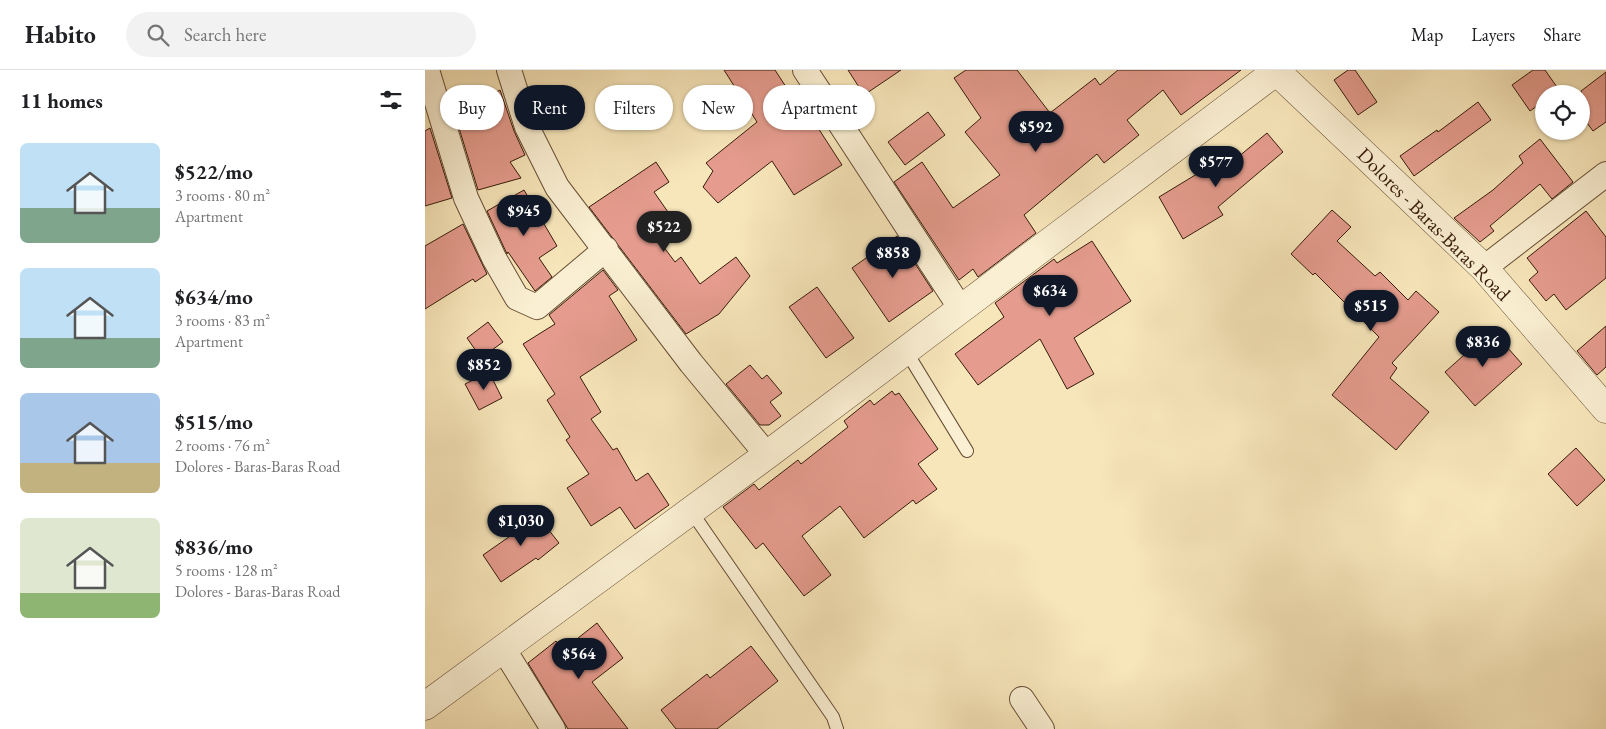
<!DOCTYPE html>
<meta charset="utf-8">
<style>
body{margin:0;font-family:"EB Garamond",serif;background:#f2f2f2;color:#202124;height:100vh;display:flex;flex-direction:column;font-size:19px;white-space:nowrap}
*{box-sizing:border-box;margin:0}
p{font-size:16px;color:#757577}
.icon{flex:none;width:28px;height:28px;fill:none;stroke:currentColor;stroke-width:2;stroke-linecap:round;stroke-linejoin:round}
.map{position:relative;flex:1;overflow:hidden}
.drawer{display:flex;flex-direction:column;background:#fff;width:425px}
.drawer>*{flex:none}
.guide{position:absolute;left:15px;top:15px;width:475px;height:45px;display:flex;gap:10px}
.controls{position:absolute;left:1110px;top:15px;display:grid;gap:10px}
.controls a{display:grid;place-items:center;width:55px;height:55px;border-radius:50%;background:#fff;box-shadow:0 1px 4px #0004;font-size:25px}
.price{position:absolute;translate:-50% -42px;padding:0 11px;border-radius:18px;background:#111827;color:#fff;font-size:16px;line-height:32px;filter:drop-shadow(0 1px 2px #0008)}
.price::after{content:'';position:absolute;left:50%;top:30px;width:15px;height:11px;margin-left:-8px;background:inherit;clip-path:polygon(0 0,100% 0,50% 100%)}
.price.on{background:#222;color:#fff}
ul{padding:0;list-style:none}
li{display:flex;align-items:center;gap:15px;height:125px;padding:0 20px}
li span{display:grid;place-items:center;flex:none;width:140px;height:100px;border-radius:8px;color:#555}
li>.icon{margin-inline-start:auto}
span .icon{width:60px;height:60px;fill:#fffc;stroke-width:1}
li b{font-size:21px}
h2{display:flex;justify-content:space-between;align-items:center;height:60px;padding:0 20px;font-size:21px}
.pill{padding:0 18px;border-radius:22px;background:#fff;box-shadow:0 1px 4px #0004;font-size:18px;line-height:45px}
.pill.on{background:#111827;color:#fff}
header{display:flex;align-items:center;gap:30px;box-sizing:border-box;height:70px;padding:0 25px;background:#fff;border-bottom:1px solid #e0e0e0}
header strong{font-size:24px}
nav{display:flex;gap:28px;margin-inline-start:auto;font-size:18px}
.search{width:350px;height:45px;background:#f2f2f2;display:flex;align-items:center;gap:12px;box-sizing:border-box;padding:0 18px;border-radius:28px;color:#757577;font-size:19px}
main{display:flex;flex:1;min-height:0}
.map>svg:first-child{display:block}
.building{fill:#e59c8e;stroke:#371b0a}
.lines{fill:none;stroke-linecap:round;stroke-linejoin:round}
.service-casing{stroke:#674e36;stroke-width:14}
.minor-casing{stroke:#674e36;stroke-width:26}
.tertiary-casing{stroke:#674e36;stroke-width:29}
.service{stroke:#faefd2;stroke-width:12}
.minor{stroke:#faefd2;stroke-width:24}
.tertiary{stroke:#faefd2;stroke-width:28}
.labels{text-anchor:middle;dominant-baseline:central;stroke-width:4;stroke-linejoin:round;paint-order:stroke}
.street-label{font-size:20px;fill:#371b0a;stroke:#faefd2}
</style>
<header>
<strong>Habito</strong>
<div class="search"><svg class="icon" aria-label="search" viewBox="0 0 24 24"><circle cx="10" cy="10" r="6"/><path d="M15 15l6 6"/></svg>Search here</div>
<nav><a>Map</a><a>Layers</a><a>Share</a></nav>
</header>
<main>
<section class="drawer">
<h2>11 homes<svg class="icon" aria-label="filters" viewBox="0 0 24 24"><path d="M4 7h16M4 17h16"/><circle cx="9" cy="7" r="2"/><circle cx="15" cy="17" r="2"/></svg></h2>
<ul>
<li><span style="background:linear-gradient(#bfe0f5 65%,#7fa58c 0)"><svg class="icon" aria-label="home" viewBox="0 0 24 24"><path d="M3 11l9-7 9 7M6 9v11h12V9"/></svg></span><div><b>$522/mo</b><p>3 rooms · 80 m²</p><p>Apartment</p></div></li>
<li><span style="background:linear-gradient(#bfe0f5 70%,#7fa58c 0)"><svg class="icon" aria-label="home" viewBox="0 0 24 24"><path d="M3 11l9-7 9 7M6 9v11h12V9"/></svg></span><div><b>$634/mo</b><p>3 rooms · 83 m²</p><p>Apartment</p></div></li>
<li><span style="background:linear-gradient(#a9c7e8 70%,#c2b280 0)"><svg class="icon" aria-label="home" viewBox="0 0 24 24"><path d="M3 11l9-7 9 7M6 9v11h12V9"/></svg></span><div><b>$515/mo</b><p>2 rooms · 76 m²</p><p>Dolores - Baras-Baras Road</p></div></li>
<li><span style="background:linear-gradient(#dfe7d0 75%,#8fb573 0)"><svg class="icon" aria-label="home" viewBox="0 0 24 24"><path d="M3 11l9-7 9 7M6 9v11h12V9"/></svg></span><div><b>$836/mo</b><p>5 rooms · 128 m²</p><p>Dolores - Baras-Baras Road</p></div></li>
</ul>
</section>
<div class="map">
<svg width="1181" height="659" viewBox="0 0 1181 659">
<rect width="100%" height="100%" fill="#f7e6ba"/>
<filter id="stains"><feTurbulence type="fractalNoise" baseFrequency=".004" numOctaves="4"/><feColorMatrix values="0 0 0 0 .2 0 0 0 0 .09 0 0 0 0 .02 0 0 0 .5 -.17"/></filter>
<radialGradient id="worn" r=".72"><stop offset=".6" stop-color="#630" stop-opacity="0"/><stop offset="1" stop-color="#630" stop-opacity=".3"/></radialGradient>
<path class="building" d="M299 0H350L382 49 386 47 417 95 369 125 347 91 293 133 278 117 288 101 281 93 332 52Z
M423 0H476L439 25Z
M541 0H592L625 43 670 8 675 15 693 0H816L756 45 738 20 702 50 714 65 679 93 672 84 599 145 611 163 553 207 548 199 534 210 469 112 497 92 528 138 575 105 540 62 556 48 529 8Z
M923 0H930L952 32 933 45 909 10Z
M1108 0H1120L1134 20 1129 24H1119V31L1105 41 1087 15Z
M1181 2V52L1168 61 1156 45V21Z
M75 20 89 61 100 85 85 92 96 108 53 120 30 45Z
M1053 32 1066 50 989 106 975 86 1012 60 1013 62Z
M503 42 520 65 480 95 463 72Z
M5 58 27 128 0 136V61Z
M842 63 858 82 793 137 798 145 758 169 734 127 790 93 795 102Z
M1115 69 1148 112 1127 129 1115 114 1065 156 1069 161 1055 172 1029 148 1068 120 1098 93 1094 86Z
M231 92 244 112 229 122 243 142 223 156 250 192 256 187 275 214 311 187 325 206 294 244 261 264 164 137Z
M99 120 132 176 114 188 127 207 110 221 83 182 82 184 62 141Z
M907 140 926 157 912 171 950 206 955 202 983 230 991 221 1014 242 967 293 972 298 965 308 1004 342 971 380 907 325 954 267 890 203 888 205 866 184Z
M1161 141 1181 167V208L1141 240 1129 224 1121 231 1104 210 1113 202 1102 188Z
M38 154 62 204 50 212 48 209 0 239V176Z
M472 166 508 221 464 252 427 198Z
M667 171 706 231 649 268 669 304 642 319 615 269 553 315 530 284 579 247 570 233 629 189 632 193Z
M178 200 193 220 184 226 212 270 155 307 176 342 166 349 188 380 192 378 211 411 223 403 244 435 210 459 195 437 166 456 142 418 164 404 141 370 145 367 122 330 130 324 98 274 130 254 124 245Z
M392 217 429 268 401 288 364 237Z
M63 252 78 272 56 288 42 268Z
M1181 256V297L1172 305 1152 281Z
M1067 260 1097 294 1050 336 1020 302Z
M325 295 337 309 342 305 357 323 345 332 356 346 344 355H335L301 314Z
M64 302 77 328 54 340 40 314Z
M467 321 470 325 474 323 513 379 493 394 512 419 491 434 488 430 439 468 415 436 377 466 406 505 379 526 338 473 331 479 298 437 329 414 334 420 373 390 376 394 423 357 419 351 445 330 449 335Z
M1151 378 1180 410 1152 436 1123 404Z
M108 440 134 473 113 490 111 488 76 512 58 485 91 462 86 457Z
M172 553 198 588 167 612 203 659H143L103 593 131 571 138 580Z
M326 576 353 611 292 659H251L236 640 282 604 285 608Z"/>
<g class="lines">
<g class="service-casing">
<path id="service" d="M481 281 542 381
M266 441 408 647 412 659"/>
</g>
<g class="minor-casing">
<path id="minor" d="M2 0 41 128 69 188 92 228 112 237 181 179
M84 0 102 57 132 117 266 293 342 385
M380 0 536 239
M1059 198 1181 104
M78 578 128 659
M597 629 617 659"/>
</g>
<g class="tertiary-casing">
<path id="tertiary" d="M850 0 1059 198 1181 339
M0 636 342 385 853 0"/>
</g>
<use href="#service" class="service"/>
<use href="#minor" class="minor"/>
<use href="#tertiary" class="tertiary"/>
</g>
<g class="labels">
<g class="street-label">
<text transform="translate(1009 154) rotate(45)">Dolores - Baras-Baras Road</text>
</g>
</g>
<rect width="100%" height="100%" filter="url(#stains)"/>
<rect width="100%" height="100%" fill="url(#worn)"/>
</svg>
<div class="controls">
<a><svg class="icon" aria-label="locate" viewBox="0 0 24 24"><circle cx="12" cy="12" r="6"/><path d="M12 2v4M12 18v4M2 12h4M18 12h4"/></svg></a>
</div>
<b class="price" style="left:611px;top:83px">$592</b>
<b class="price" style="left:791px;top:118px">$577</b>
<b class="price" style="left:99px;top:167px">$945</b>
<b class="price on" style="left:239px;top:183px">$522</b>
<b class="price" style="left:468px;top:209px">$858</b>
<b class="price" style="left:625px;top:247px">$634</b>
<b class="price" style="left:946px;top:262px">$515</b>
<b class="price" style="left:1058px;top:298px">$836</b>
<b class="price" style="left:59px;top:321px">$852</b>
<b class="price" style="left:96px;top:477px">$1,030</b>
<b class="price" style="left:154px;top:610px">$564</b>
<div class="guide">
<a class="pill">Buy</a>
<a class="pill on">Rent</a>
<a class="pill">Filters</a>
<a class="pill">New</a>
<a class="pill">Apartment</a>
</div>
</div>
</main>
